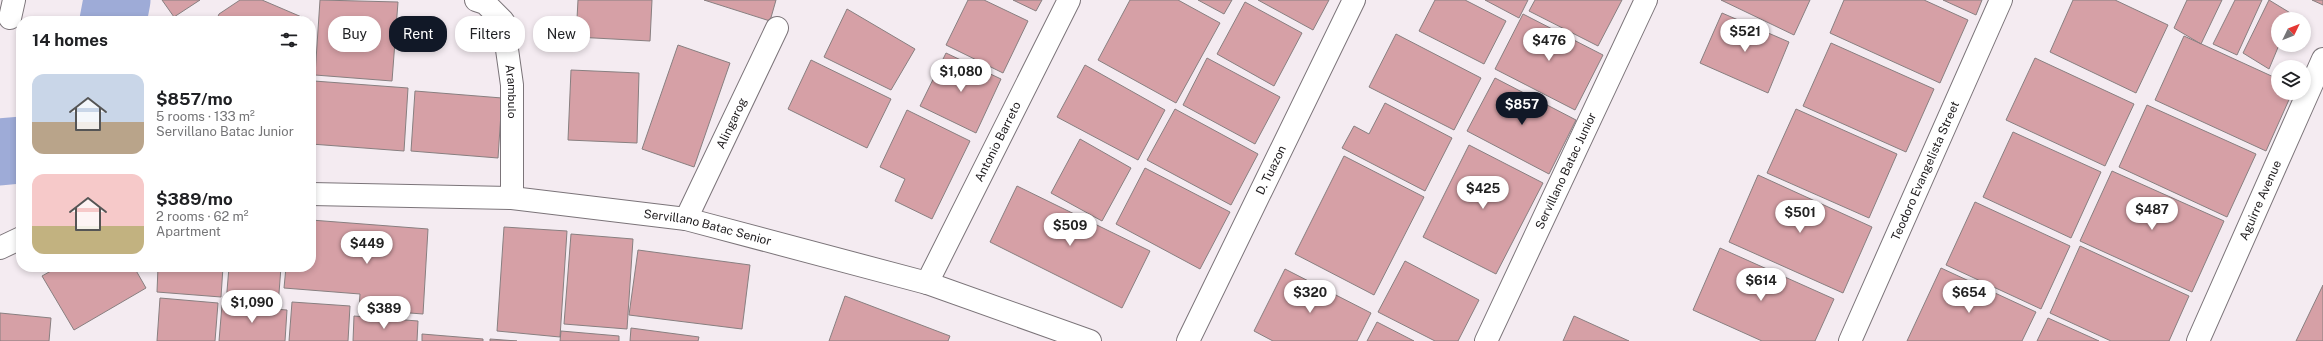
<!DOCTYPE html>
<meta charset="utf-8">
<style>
body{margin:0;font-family:"Public Sans",sans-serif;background:#f6f6f6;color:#202124;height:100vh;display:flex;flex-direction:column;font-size:15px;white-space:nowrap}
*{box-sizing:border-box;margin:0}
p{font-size:13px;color:#757577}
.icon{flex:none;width:22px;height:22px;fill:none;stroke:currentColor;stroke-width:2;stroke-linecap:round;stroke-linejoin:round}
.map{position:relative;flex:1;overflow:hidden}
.drawer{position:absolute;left:16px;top:16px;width:300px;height:256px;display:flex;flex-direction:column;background:#fff;border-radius:16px;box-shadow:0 2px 6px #0003}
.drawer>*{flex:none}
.guide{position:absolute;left:328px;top:16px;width:380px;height:36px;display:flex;gap:8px}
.needle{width:26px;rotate:47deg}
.fabs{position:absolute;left:2271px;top:12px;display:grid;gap:8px}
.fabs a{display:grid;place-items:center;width:40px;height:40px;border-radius:50%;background:#fff;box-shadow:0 2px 6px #0003;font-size:20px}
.price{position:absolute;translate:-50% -34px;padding:0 9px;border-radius:14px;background:#fff;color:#222;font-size:13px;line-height:26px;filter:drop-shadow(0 1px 2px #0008)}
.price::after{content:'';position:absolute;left:50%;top:24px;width:12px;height:9px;margin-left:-6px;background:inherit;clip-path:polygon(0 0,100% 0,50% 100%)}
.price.current{background:#111827;color:#fff}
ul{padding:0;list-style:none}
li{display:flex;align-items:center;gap:12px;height:100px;padding:0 16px}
li span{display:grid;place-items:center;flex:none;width:112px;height:80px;border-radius:12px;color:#555}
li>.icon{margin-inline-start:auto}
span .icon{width:48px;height:48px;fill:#fffc;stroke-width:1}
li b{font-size:17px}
h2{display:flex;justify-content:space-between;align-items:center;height:48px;padding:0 16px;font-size:17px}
.chip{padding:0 14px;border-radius:16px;background:#fff;box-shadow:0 2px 6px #0003;font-size:14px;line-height:36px}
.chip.current{background:#111827;color:#fff}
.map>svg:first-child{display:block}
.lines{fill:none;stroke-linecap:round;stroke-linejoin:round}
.river{stroke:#9eabd7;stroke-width:67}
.building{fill:#d6a0a6;stroke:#887f80}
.minor-casing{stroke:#7b7479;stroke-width:24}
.tertiary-casing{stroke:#7b7479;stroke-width:24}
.minor{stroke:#fff;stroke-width:22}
.tertiary{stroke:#fff;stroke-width:22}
.labels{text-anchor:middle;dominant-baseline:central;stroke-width:3.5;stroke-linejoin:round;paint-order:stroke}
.street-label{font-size:12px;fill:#1e1b1d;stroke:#f4ebf1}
</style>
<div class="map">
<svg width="2323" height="341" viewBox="0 0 2323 341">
<rect width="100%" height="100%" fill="#f4ebf1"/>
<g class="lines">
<path class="river" d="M113 21 117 0
M0 152 21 150"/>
</g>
<path class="building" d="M162 0H200L174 17Z
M240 0H262L311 21H216L219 14Z
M320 0 398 2 392 81 315 75Z
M578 0H652L650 41 576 37Z
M704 0H776L770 21Z
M968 0H984L1028 21 1003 73 946 45Z
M1013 0H1042L1036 11Z
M1130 0H1178L1220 23 1176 103 1098 60Z
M1198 0H1232L1224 14Z
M1258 0H1329L1313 30Z
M1435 0H1465L1506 21 1484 64 1419 31Z
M1485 0H1528L1519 18Z
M1535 0H1622L1598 46 1529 11Z
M1721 0H1810L1794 35Z
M1844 0H1924L1968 20 1940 83 1830 33Z
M1943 0H1982L1976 15Z
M2073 0H2115L2168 25 2136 93 2050 52Z
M2187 0H2222L2201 44 2174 28Z
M2235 0H2262L2237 55 2213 44Z
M2269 0 2292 14 2290 19H2278L2279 45 2269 69 2243 53Z
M2312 0H2323V5Z
M1245 2 1302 33 1274 86 1217 54Z
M847 9 915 49 891 90 824 57Z
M1722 13 1789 42 1768 93 1700 63Z
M1523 14 1603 55 1575 110 1495 69Z
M1396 34 1481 78 1454 130 1369 87Z
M2184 36 2278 79V93H2292L2266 151 2155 100Z
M1831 43 1934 89 1906 152 1803 106Z
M678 45 730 63 694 167 642 149Z
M946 53 1001 79 976 133 920 106Z
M1207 58 1280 97 1255 144 1183 105Z
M2035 58 2134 104 2105 166 2006 120Z
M811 60 891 99 867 148 788 109Z
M1085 65 1165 110 1138 160 1057 117Z
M571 70 639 73 637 143 568 140Z
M1495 78 1576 120 1549 174 1467 131Z
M314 81 408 88 404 151 311 144Z
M415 91 502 98 498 158 411 151Z
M1385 103 1452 138 1425 191 1342 148 1354 126 1369 134Z
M2147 105 2256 154 2227 217 2119 167Z
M1175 109 1258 154 1231 205 1147 160Z
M1796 109 1897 154 1869 218 1767 173Z
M907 110 970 141 932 219 895 201 905 179 880 167Z
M2013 132 2101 172 2071 238 1983 197Z
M1080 139 1131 168 1102 221 1051 193Z
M1469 145 1543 183 1496 274 1423 237Z
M1344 156 1424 197 1374 295 1295 254Z
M1145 168 1230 212 1200 269 1116 224Z
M2112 171 2224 221 2192 292 2080 241Z
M1758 175 1872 227 1843 293 1729 242Z
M1017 186 1150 251 1122 308 990 242Z
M1975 202 2070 246 2041 309 1946 265Z
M311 220 428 229 423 314 359 309 360 294 284 288 286 267H311Z
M504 227 567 231 560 337 497 331Z
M571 234 633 239 627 329 564 324Z
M2080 246 2189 296 2169 341H2111L2050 313Z
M1720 248 1834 299 1815 341H1762L1693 310Z
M638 250 750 265 742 329 629 315Z
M1405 261 1479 300 1458 341H1435L1378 312Z
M58 267H134L146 288 74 330 42 276Z
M158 267H223L221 297 157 292Z
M229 267H281L278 306 226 303Z
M1941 268 2036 312 2022 341H1907Z
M1285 269 1371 313 1357 341H1273L1254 331Z
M2323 285V341H2296Z
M845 296 950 336 948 341H829Z
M160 298 218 303 215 341H157Z
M292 302 350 306 348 341H289Z
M222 305 287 310 285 341H219Z
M0 313 51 318 49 341H0Z
M354 316 418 321 417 341H353Z
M1574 316 1629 341H1563Z
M2048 318 2099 341H2037Z
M1377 322 1414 341H1367Z
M631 328 699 337 698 341H630Z
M561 331 619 336V341H560Z
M422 334 483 339V341H422Z
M490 339 517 341H490Z"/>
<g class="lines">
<g class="minor-casing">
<g id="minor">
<path id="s1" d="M476 0 485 3 503 21 512 85V198"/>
<path d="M10 18 14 0"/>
<path id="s2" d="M311 194 512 198 686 219 927 283 1090 341"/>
<path id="s3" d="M686 219 777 28"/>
<path d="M0 248 21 238"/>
<path id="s4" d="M927 283 1069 0"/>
<path id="s5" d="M1188 341 1354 0"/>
<path id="s6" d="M1486 341 1646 0"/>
<path id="s7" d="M1850 341 2001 0"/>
</g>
</g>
<g class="tertiary-casing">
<g id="tertiary">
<path id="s8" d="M2198 341 2323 59"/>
</g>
</g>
<use href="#minor" class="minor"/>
<use href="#tertiary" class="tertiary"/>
</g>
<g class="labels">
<g class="street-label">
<text stroke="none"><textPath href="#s1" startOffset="106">Arambulo</textPath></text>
<text stroke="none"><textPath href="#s3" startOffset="106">Alingarog</textPath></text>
<text stroke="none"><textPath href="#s4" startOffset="158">Antonio Barreto</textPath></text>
<text stroke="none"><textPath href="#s5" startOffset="190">D. Tuazon</textPath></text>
<text stroke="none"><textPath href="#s6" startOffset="188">Servillano Batac Junior</textPath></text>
<text stroke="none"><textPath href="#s7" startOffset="186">Teodoro Evangelista Street</textPath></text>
<text stroke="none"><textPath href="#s8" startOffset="154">Aguirre Avenue</textPath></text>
<text stroke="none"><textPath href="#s2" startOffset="399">Servillano Batac Senior</textPath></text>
</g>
</g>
</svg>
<div class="fabs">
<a><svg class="needle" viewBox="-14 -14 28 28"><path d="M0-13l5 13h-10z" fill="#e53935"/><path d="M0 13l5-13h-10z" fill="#757577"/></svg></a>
<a><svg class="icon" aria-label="layers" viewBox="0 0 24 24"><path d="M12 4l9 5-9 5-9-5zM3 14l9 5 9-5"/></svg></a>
</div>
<b class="price" style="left:1745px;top:53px">$521</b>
<b class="price" style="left:1549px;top:62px">$476</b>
<b class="price" style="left:961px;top:93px">$1,080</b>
<b class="price current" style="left:1522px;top:126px">$857</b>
<b class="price" style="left:1483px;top:210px">$425</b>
<b class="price" style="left:2152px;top:231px">$487</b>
<b class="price" style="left:1800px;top:234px">$501</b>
<b class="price" style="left:1070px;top:247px">$509</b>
<b class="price" style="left:367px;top:265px">$449</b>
<b class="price" style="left:1761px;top:302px">$614</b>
<b class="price" style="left:1310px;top:314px">$320</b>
<b class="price" style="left:1969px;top:314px">$654</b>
<b class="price" style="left:252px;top:324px">$1,090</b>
<b class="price" style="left:384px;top:330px">$389</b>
<div class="guide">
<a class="chip">Buy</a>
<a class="chip current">Rent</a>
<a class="chip">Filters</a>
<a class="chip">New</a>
</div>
<section class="drawer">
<h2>14 homes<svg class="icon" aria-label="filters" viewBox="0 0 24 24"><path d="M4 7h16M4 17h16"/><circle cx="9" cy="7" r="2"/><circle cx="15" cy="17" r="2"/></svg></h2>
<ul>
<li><span style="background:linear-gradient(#c9d6e8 60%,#b9a48a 0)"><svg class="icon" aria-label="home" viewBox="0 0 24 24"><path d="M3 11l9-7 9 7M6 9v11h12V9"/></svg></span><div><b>$857/mo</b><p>5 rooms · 133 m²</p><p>Servillano Batac Junior</p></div></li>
<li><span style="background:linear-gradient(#f6c9c9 65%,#c2b280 0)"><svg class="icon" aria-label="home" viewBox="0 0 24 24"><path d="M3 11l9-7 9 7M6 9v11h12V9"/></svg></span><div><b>$389/mo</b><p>2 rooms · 62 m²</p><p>Apartment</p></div></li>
</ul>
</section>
</div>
